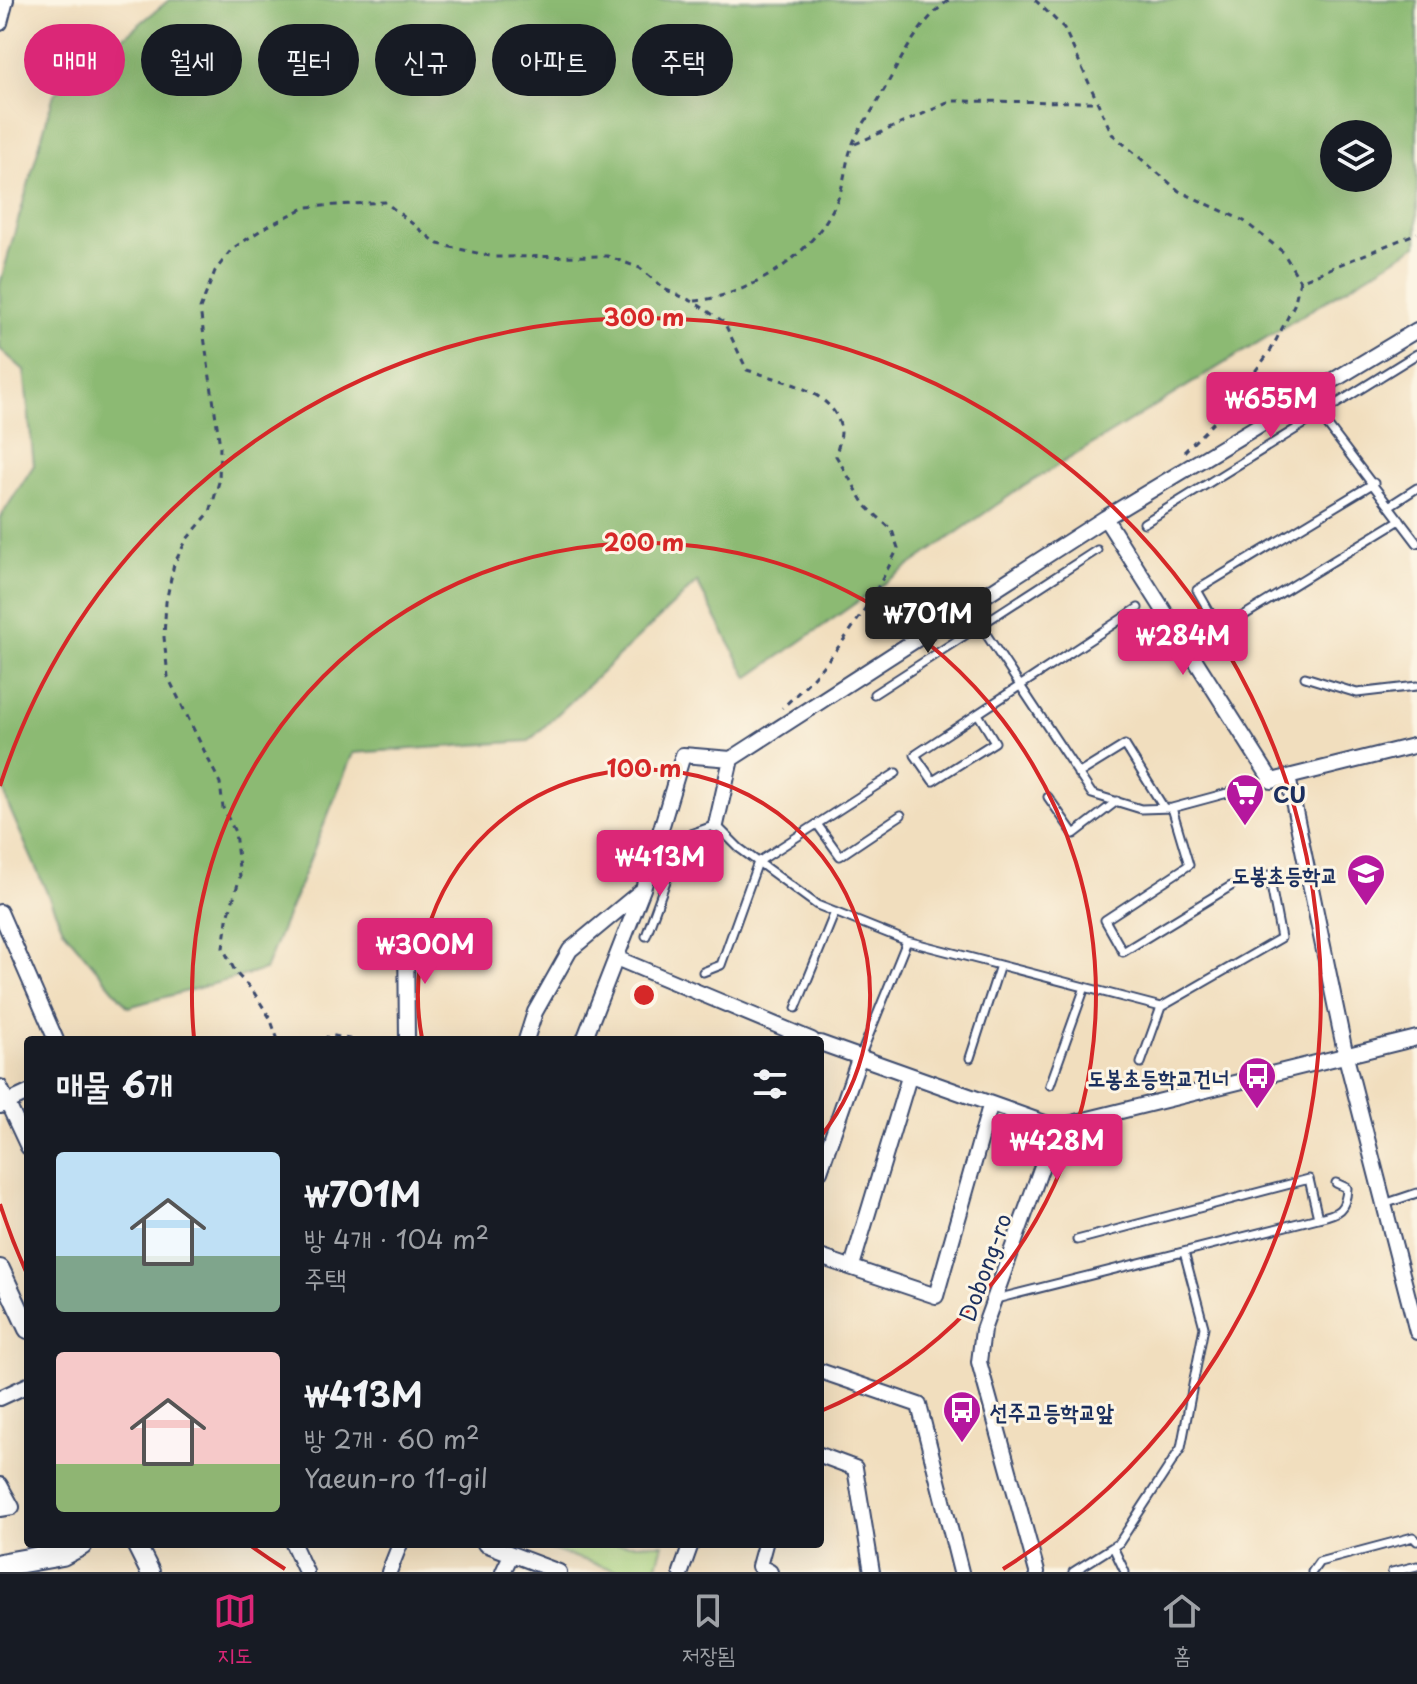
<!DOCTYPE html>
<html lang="ko">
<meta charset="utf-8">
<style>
body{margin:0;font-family:"Playpen Sans","Poor Story",sans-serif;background:#242831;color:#f1f3f6;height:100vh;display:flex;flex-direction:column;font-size:30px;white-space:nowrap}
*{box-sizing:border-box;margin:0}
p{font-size:26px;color:#9ea1a6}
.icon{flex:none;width:44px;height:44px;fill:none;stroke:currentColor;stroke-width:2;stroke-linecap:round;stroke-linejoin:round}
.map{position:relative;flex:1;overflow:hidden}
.side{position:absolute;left:24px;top:1036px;width:800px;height:512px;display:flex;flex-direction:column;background:#171b24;border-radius:8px;box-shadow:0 8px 32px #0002}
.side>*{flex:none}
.banner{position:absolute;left:24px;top:24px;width:800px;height:72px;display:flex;gap:16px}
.fabs{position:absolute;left:1320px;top:120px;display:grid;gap:16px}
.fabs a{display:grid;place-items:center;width:72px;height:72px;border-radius:50%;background:#171b24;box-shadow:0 8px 32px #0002;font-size:40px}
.price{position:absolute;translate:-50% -68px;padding:0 18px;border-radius:8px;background:#db2777;color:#fff;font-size:26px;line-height:52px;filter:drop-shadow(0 2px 4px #0008)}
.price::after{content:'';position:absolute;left:50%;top:48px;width:24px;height:18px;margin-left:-12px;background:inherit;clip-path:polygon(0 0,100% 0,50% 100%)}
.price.selected{background:#222;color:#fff}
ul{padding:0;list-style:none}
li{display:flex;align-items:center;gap:24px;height:200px;padding:0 32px}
li span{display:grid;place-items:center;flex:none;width:224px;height:160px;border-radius:8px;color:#555}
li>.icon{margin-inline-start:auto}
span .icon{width:96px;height:96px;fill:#fffc;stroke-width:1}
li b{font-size:34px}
h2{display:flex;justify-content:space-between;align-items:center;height:96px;padding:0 32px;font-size:34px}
.tag{padding:0 28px;border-radius:36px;background:#171b24;box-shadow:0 8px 32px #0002;font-size:28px;line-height:72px}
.tag.selected{background:#db2777;color:#fff}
.menu{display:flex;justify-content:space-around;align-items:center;height:112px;border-top:2px solid #363941;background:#171b24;font-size:22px;color:#9ea1a6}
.menu a{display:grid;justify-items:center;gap:4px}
.menu .selected{color:#db2777}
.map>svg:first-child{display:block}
.green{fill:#b0da86;stroke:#668472;stroke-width:2}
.forest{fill:#8cba73;stroke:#547468;stroke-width:2;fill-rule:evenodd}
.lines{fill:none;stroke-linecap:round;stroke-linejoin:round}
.service-casing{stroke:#3b496c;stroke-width:11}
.minor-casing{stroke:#3b496c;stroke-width:18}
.tertiary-casing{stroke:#3b496c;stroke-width:22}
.secondary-casing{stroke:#3b496c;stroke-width:26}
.path{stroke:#3b496c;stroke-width:3;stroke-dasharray:6 6;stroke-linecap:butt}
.service{stroke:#fff;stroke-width:7}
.minor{stroke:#fff;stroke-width:14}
.tertiary{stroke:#fff;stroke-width:18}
.secondary{stroke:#fff;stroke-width:22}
.ring{fill:none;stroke:#d62828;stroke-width:4}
.labels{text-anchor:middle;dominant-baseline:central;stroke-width:6;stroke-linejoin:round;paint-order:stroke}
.poi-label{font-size:22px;font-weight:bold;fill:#1b2f5e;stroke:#fcf5e5;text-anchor:start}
.street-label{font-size:22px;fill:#1b2f5e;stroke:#fcf5e5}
.centre{fill:#d62828;stroke:#fcf5e5;stroke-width:4}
.ring-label{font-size:24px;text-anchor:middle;font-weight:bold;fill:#d62828;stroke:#fcf5e5;stroke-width:6;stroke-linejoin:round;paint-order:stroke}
</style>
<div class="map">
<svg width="1417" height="1572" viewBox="0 0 1417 1572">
<rect width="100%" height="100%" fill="#fcf5e5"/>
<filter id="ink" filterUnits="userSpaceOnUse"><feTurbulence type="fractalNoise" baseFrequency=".0125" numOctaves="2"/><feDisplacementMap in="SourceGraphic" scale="16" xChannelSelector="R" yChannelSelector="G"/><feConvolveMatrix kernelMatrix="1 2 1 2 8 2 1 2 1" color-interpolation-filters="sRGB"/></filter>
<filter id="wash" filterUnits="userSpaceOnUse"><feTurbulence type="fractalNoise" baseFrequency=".006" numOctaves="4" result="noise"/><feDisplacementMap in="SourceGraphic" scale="32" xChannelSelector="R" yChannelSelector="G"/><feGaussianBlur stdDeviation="1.8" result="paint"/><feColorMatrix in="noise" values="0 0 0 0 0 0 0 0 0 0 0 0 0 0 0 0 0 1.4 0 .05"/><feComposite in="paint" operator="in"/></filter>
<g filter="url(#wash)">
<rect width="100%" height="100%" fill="#f1debe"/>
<path class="green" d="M533 1544H663L655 1572H622Z"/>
<path class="forest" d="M169 0H1417V245L1018 490 748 678 697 582 529 741 353 753 265 970 128 1007 63 929 8 805 0 775V518L34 465 24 370 0 349V284L54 94ZM1334 134H1378V178H1334Z"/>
</g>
<g filter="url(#ink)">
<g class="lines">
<g class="service-casing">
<path id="service" d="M1319 414 1417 543
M1374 483 1197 590 1220 630 1400 520
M1389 506 1417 488
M1144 523 1417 354
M980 625 1092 794 1141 809 1172 808 1272 781
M1305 677 1357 693 1417 686
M874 694 1097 550
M978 714 995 742 933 781 915 755 1138 608
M1078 774 1125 745 1164 808
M1048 797 1074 834 1117 801
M1172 808 1189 865 1105 920 1123 952 1231 886
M817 824 840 856 901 815
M646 936 682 837 716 825 739 848 817 905 907 941 1161 1007 1281 938 1269 875
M703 972 721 965 758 862 896 773
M796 1008 835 912
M860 1057 907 941
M970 1058 1000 965
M1141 1063 1161 1007
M1050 1085 1085 987
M1384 1204 1417 1193
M1318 1218C1338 1214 1346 1210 1347 1188L1336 1183
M996 1299 1318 1218 1309 1179 1077 1240
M1113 1547 1125 1572
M1073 1572 1119 1543 1181 1448 1204 1327 1184 1252
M1312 1572 1319 1562 1413 1537 1417 1541
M1392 1572 1417 1566"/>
</g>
<g class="minor-casing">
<path id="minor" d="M0 23 6 0
M1105 518 1272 781 1288 777
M1417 745 1288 777 1346 1057 1417 1332
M716 825 731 759 1105 518 1417 330
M0 912 56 1040
M406 933 407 1040
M616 958 812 1040
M526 1040 535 1012 570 950 640 892
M584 1040 643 889 683 755 731 759
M820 1043 1056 1127
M0 1087 28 1147
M0 1106 28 1093
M820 1171 859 1059
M820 1257 936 1296 990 1106
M852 1266 909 1077
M820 1371 919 1405 961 1572
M0 1398 28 1385
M820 1455 855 1468 872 1572
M0 1485 12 1507 0 1509
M293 1544 306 1572
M485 1544 559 1572
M765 1544 759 1566 770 1572
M389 1572 400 1544
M503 1572 511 1555
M681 1572 691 1544
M1037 1572 979 1362 983 1330 1056 1127 1417 1038"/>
</g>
<g class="tertiary-casing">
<path id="tertiary" d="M0 1269 28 1329
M136 1544 150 1572"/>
</g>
<g class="secondary-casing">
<path id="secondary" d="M0 1565 62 1554 81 1544"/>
</g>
<path class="path" d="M1035 0 1064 28 1112 134 1179 191 1244 221 1283 252 1300 281
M855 144 952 101 1094 102
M695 301C755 294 818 253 840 193 845 178 846 161 852 146 857 131 869 117 876 104 898 67 914 26 949 0
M1184 452 1227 409 1271 350 1294 305 1300 281 1417 233
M278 1040 270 1018 253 991 236 973 223 948 227 920 240 877 235 832 223 808 220 783 168 677 164 637 166 602 174 564 187 539 210 512 219 482 220 446 200 309 215 271 232 249 264 228 306 207 385 202 438 244 494 257 607 256 640 268 664 289 694 302 724 322 747 370C778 380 838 390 841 432 841 439 837 449 836 456L866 506 892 530 898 548C869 609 833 662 782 708
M323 1040 330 1035 354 1040"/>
<use href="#service" class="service"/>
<use href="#minor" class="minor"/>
<use href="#tertiary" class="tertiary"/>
<use href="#secondary" class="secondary"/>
</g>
</g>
<g class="ring">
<path d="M422 1038A226 226 0 1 1 821 1136"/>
<path d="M194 1038A452 452 0 1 1 821 1411"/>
<path d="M285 1569A677 677 0 0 1 251 1546M28 1276A677 677 0 0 1 0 1204M0 786A677 677 0 1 1 1003 1569"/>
</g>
<defs>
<g id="supermarket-pin" transform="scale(2)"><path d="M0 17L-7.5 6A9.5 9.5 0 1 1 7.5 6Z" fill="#b5179e" stroke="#fcf5e5"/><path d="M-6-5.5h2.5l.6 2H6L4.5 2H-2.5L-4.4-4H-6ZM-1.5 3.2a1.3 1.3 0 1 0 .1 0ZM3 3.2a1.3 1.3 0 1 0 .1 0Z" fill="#fff"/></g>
<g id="school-pin" transform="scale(2)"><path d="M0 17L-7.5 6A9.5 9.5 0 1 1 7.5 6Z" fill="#b5179e" stroke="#fcf5e5"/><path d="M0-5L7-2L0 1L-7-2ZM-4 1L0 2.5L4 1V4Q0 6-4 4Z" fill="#fff"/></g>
<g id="bus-pin" transform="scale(2)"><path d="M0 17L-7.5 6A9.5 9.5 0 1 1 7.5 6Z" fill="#b5179e" stroke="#fcf5e5"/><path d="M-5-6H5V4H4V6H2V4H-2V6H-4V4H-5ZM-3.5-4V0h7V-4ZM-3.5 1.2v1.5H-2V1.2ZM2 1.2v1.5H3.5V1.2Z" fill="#fff"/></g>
</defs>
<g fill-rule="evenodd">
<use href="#supermarket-pin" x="1245" y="793"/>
<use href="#school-pin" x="1366" y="873"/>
<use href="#bus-pin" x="1257" y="1076"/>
<use href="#bus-pin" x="962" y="1410"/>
</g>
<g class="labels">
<g class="poi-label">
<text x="1273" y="793">CU</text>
<text x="1338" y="873" text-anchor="end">도봉초등학교</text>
<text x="1229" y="1076" text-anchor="end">도봉초등학교건너</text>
<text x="990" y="1410">선주고등학교앞</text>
</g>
<g class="street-label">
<text transform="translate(984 1267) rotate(-70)">Dobong-ro</text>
</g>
</g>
<circle cx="644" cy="995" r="12" class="centre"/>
<g class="ring-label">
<text x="644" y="326">300 m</text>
<text x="644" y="551">200 m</text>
<text x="644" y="777">100 m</text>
</g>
</svg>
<div class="fabs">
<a><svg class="icon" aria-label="layers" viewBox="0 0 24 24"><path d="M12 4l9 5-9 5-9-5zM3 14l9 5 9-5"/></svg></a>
</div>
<b class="price" style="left:1271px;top:440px">₩655M</b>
<b class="price selected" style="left:928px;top:655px">₩701M</b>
<b class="price" style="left:1183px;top:677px">₩284M</b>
<b class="price" style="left:660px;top:898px">₩413M</b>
<b class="price" style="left:425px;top:986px">₩300M</b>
<b class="price" style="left:1057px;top:1182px">₩428M</b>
<div class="banner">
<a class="tag selected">매매</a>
<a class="tag">월세</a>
<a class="tag">필터</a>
<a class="tag">신규</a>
<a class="tag">아파트</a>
<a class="tag">주택</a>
</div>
<section class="side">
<h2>매물 6개<svg class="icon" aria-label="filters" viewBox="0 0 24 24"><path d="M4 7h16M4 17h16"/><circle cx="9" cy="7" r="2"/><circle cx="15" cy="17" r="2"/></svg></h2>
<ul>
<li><span style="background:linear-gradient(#bfe0f5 65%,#7fa58c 0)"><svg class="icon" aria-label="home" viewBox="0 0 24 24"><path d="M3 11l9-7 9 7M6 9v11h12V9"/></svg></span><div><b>₩701M</b><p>방 4개 · 104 m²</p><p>주택</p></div></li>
<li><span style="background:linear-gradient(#f6c9c9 70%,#8fb573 0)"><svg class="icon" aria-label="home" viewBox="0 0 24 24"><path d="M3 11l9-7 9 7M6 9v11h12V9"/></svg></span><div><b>₩413M</b><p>방 2개 · 60 m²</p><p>Yaeun-ro 11-gil</p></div></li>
</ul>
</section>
</div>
<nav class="menu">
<a class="selected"><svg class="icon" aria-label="map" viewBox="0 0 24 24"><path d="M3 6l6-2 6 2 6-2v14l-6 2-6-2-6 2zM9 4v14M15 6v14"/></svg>지도</a>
<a><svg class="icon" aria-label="saved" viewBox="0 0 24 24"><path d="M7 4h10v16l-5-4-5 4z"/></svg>저장됨</a>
<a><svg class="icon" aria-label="home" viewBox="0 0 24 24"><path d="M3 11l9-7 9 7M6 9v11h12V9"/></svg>홈</a>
</nav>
